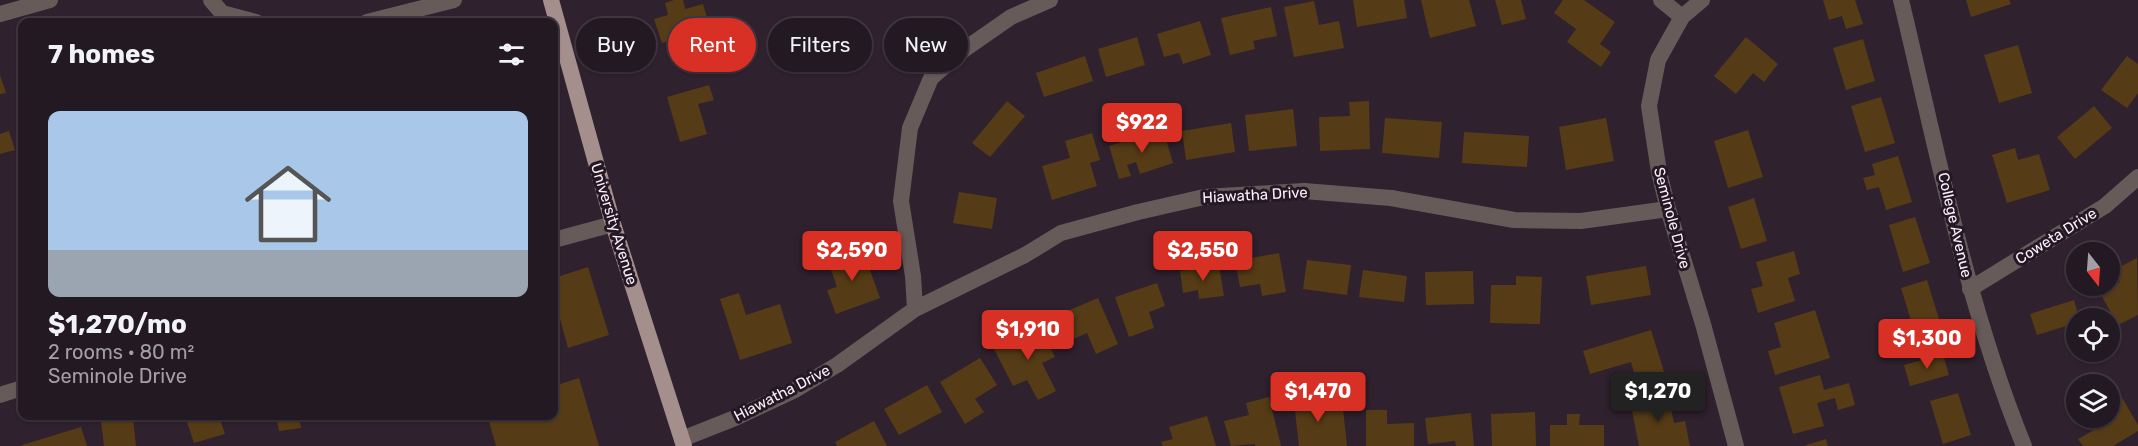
<!DOCTYPE html>
<meta charset="utf-8">
<style>
body{margin:0;font-family:Rubik,sans-serif;background:#2f262f;color:#f1f3f6;height:100vh;display:flex;flex-direction:column;font-size:22px;white-space:nowrap}
*{box-sizing:border-box;margin:0}
p{font-size:20px;color:#a3a0a5}
.icon{flex:none;width:33px;height:33px;fill:none;stroke:currentColor;stroke-width:2;stroke-linecap:round;stroke-linejoin:round}
.map{position:relative;flex:1;overflow:hidden}
.drawer{position:absolute;left:18px;top:18px;width:540px;height:402px;display:flex;flex-direction:column;background:#231922;border-radius:12px;box-shadow:0 2px 4px #0004,0 0 0 2px #403840}
.drawer>*{flex:none}
.top-card{position:absolute;left:576px;top:18px;width:570px;height:54px;display:flex;gap:12px}
.needle{width:39px;rotate:163deg}
.buttons{position:absolute;left:2066px;top:242px;display:grid;gap:12px}
.buttons a{display:grid;place-items:center;width:54px;height:54px;border-radius:50%;background:#231922;box-shadow:0 2px 4px #0004,0 0 0 2px #403840;font-size:30px}
.price{position:absolute;translate:-50% -51px;padding:0 14px;border-radius:6px;background:#d93025;color:#fff;font-size:20px;line-height:39px;filter:drop-shadow(0 2px 3px #0008)}
.price::after{content:'';position:absolute;left:50%;top:36px;width:18px;height:14px;margin-left:-9px;background:inherit;clip-path:polygon(0 0,100% 0,50% 100%)}
.price.active{background:#222;color:#fff}
ul{padding:0;list-style:none}
li{display:grid;align-content:center;gap:12px;height:318px;padding:0 30px}
li+li{border-top:2px solid #403840}
li span{display:grid;place-items:center;height:186px;border-radius:12px;color:#555}
li>.icon{margin-inline-start:auto}
span .icon{width:108px;height:108px;fill:#fffc;stroke-width:1}
li b{font-size:26px}
h2{display:flex;justify-content:space-between;align-items:center;height:72px;padding:0 30px;font-size:26px}
.tag{padding:0 21px;border-radius:27px;background:#231922;box-shadow:0 2px 4px #0004,0 0 0 2px #403840;font-size:21px;line-height:54px}
.tag.active{background:#d93025;color:#fff}
.map>svg:first-child{display:block}
.building{fill:#563c16}
.lines{fill:none;stroke-linecap:round;stroke-linejoin:round}
.minor{stroke:#665b59;stroke-width:16}
.primary{stroke:#a58f8c;stroke-width:16}
.labels{text-anchor:middle;dominant-baseline:central;stroke-width:6;stroke-linejoin:round;paint-order:stroke}
.street-label{font-size:15px;fill:#faf1fa;stroke:#251724}
</style>
<div class="map">
<svg width="2138" height="446" viewBox="0 0 2138 446">
<rect width="100%" height="100%" fill="#2f212e"/>
<path class="building" d="M674 0H683L685 9 703 4 710 28 662 43 654 19 668 15 665 3Z
M1353 0H1404L1407 18 1357 27Z
M1421 0H1469L1476 26 1430 38Z
M1495 0H1521L1526 19 1502 25Z
M1563 0H1584L1615 22 1600 44 1611 52 1601 67 1567 42 1576 29 1554 13Z
M1823 0H1855L1863 24 1846 29 1842 16 1829 20Z
M1966 0H2009L2011 4 1971 17Z
M1314 1 1319 25 1339 21 1344 48 1294 57 1284 7Z
M1271 7 1277 36 1253 41 1255 49 1230 55 1221 18Z
M184 17 186 22H167Z
M1200 21 1211 55 1183 64 1179 53 1164 57 1157 34Z
M1137 37 1145 65 1106 77 1098 49Z
M1746 37 1778 64 1764 82 1753 73 1736 94 1714 76Z
M1863 39 1875 81 1846 90 1833 48Z
M2018 45 2032 93 1999 103 1984 55Z
M1085 56 1093 81 1044 97 1036 73Z
M2127 56 2138 64V93L2127 108 2101 90Z
M0 75 6 93 0 94Z
M709 85 714 100 698 104 707 134 680 142 667 97Z
M1881 97 1895 143 1865 152 1851 106Z
M1007 101 1025 116 990 157 972 143Z
M1369 101 1370 149 1320 151 1319 117 1350 116 1349 102Z
M2094 106 2112 128 2075 159 2057 137Z
M1293 109 1297 146 1249 151 1245 115Z
M1385 118 1442 122 1439 158 1382 153Z
M1606 118 1614 161 1566 170 1559 127Z
M1231 123 1235 152 1186 160 1182 131Z
M1163 129 1173 163 1140 174 1136 162 1127 165 1131 176 1119 179 1109 146Z
M1748 130 1763 177 1728 188 1714 141Z
M9 131 15 150 0 154V134Z
M1464 132 1529 136 1527 167 1462 163Z
M1092 133 1100 160 1090 163 1097 186 1052 200 1042 166 1070 158 1065 141Z
M2015 148 2018 160 2039 154 2050 190 2007 203 1992 155Z
M1898 156 1912 202 1886 210 1879 187 1867 190 1863 178 1875 175 1872 164Z
M959 192 997 198 992 229 953 223Z
M1754 198 1767 241 1741 249 1728 207Z
M1915 217 1930 263 1903 272 1889 225Z
M862 248 880 298 836 314 827 290 837 287 828 261Z
M1794 251 1800 274 1788 278 1795 301 1758 313 1751 289 1763 286 1756 262Z
M1279 253 1286 292 1262 296 1260 284 1240 287 1235 261Z
M2137 258 2138 315 2118 325 2100 293 2120 282 2114 270Z
M1307 260 1351 265 1347 295 1303 289Z
M1219 266 1224 296 1199 299 1198 290 1183 293 1180 271Z
M1646 266 1651 295 1591 305 1586 276Z
M588 267 609 335 568 348 560 319 554 321V278Z
M1363 270 1407 276 1404 302 1359 297Z
M1473 271 1474 304 1426 305 1425 272Z
M1516 276 1542 277 1540 324 1490 323 1491 285H1516Z
M1927 280 1939 319 1913 327 1901 288Z
M1157 283 1165 306 1149 312 1154 328 1129 337 1115 297Z
M739 293 746 315 780 304 792 343 740 360 720 299Z
M1098 298 1118 344 1096 354 1087 333 1064 343 1053 317Z
M2074 300 2079 318H2076V323L2037 335 2030 314Z
M1815 310 1830 358 1775 375 1768 351 1781 347 1774 323Z
M1039 326 1055 357 1042 363 1056 391 1038 400 1027 380 1013 386 994 349Z
M1651 330 1666 378 1638 386 1631 362 1590 374 1583 351Z
M1943 354 1949 375 1910 386 1904 365Z
M980 358 997 385 975 399 984 412 965 424 940 382Z
M1820 375 1824 390 1849 383 1855 405 1838 410 1835 398 1817 403 1824 426 1793 434 1779 387Z
M579 378 599 446H496L488 418 497 416H554V386Z
M927 385 942 412 899 435 884 409Z
M1316 391 1319 412 1343 409 1347 446H1299L1293 394Z
M1958 393 1971 435 1943 444 1930 401Z
M1668 394 1674 423 1685 421 1690 446H1639L1630 401Z
M2121 396 2138 425V431L2113 446H2083L2078 439 2099 427 2093 417H2109V403Z
M1269 397 1281 446H1255V444L1231 446 1224 421 1249 415 1246 403Z
M1366 410H1387V424L1414 423V446H1366Z
M1535 412 1536 446H1492L1491 414Z
M1471 413 1474 446H1456L1455 441 1428 444 1425 418Z
M1567 414H1580L1579 425H1604V446H1550V425H1567Z
M185 416H219L225 434 194 443Z
M276 416H299L301 428 279 431Z
M1207 416 1216 446H1163L1161 442 1173 439 1169 427Z
M133 418 136 446H104L101 422Z
M874 421 887 446H837L835 442Z
M81 427 87 446H22V445Z
M1826 439 1828 446H1806V445Z"/>
<g class="lines">
<path class="minor" d="M211 0 222 13 256 22
M1661 0 1682 17
M1702 0 1682 17 1658 60 1649 106 1659 172 1668 209 1703 324 1736 446
M1901 0C1937 150 1966 303 2024 446
M0 14 50 0
M367 22 454 0
M554 240 613 224
M1970 289 2105 206 2138 177
M915 309 913 276 901 201 910 128 931 78 965 49 1011 17 1050 0
M0 395 22 388
M682 439 735 418 795 390 837 365 915 309 1025 255 1061 233 1138 212 1204 197 1304 191 1391 198 1514 220 1581 221 1668 209"/>
<path class="primary" d="M551 0 613 224 684 446"/>
</g>
<g class="labels">
<g class="street-label">
<text transform="translate(1255 195) rotate(-3)">Hiawatha Drive</text>
<text transform="translate(1672 218) rotate(75)">Seminole Drive</text>
<text transform="translate(614 224) rotate(73)">University Avenue</text>
<text transform="translate(1955 225) rotate(77)">College Avenue</text>
<text transform="translate(2056 236) rotate(-32)">Coweta Drive</text>
<text transform="translate(782 393) rotate(-27)">Hiawatha Drive</text>
</g>
</g>
</svg>
<div class="buttons">
<a><svg class="needle" viewBox="-14 -14 28 28"><path d="M0-13l5 13h-10z" fill="#e53935"/><path d="M0 13l5-13h-10z" fill="#a3a0a5"/></svg></a>
<a><svg class="icon" aria-label="locate" viewBox="0 0 24 24"><circle cx="12" cy="12" r="6"/><path d="M12 2v4M12 18v4M2 12h4M18 12h4"/></svg></a>
<a><svg class="icon" aria-label="layers" viewBox="0 0 24 24"><path d="M12 4l9 5-9 5-9-5zM3 14l9 5 9-5"/></svg></a>
</div>
<b class="price" style="left:1142px;top:154px">$922</b>
<b class="price" style="left:852px;top:282px">$2,590</b>
<b class="price" style="left:1203px;top:282px">$2,550</b>
<b class="price" style="left:1028px;top:361px">$1,910</b>
<b class="price" style="left:1927px;top:370px">$1,300</b>
<b class="price" style="left:1318px;top:423px">$1,470</b>
<b class="price active" style="left:1658px;top:423px">$1,270</b>
<div class="top-card">
<a class="tag">Buy</a>
<a class="tag active">Rent</a>
<a class="tag">Filters</a>
<a class="tag">New</a>
</div>
<section class="drawer">
<h2>7 homes<svg class="icon" aria-label="filters" viewBox="0 0 24 24"><path d="M4 7h16M4 17h16"/><circle cx="9" cy="7" r="2"/><circle cx="15" cy="17" r="2"/></svg></h2>
<ul>
<li><span style="background:linear-gradient(#a9c7e8 75%,#9aa5b1 0)"><svg class="icon" aria-label="home" viewBox="0 0 24 24"><path d="M3 11l9-7 9 7M6 9v11h12V9"/></svg></span><div><b>$1,270/mo</b><p>2 rooms · 80 m²</p><p>Seminole Drive</p></div></li>
</ul>
</section>
</div>
